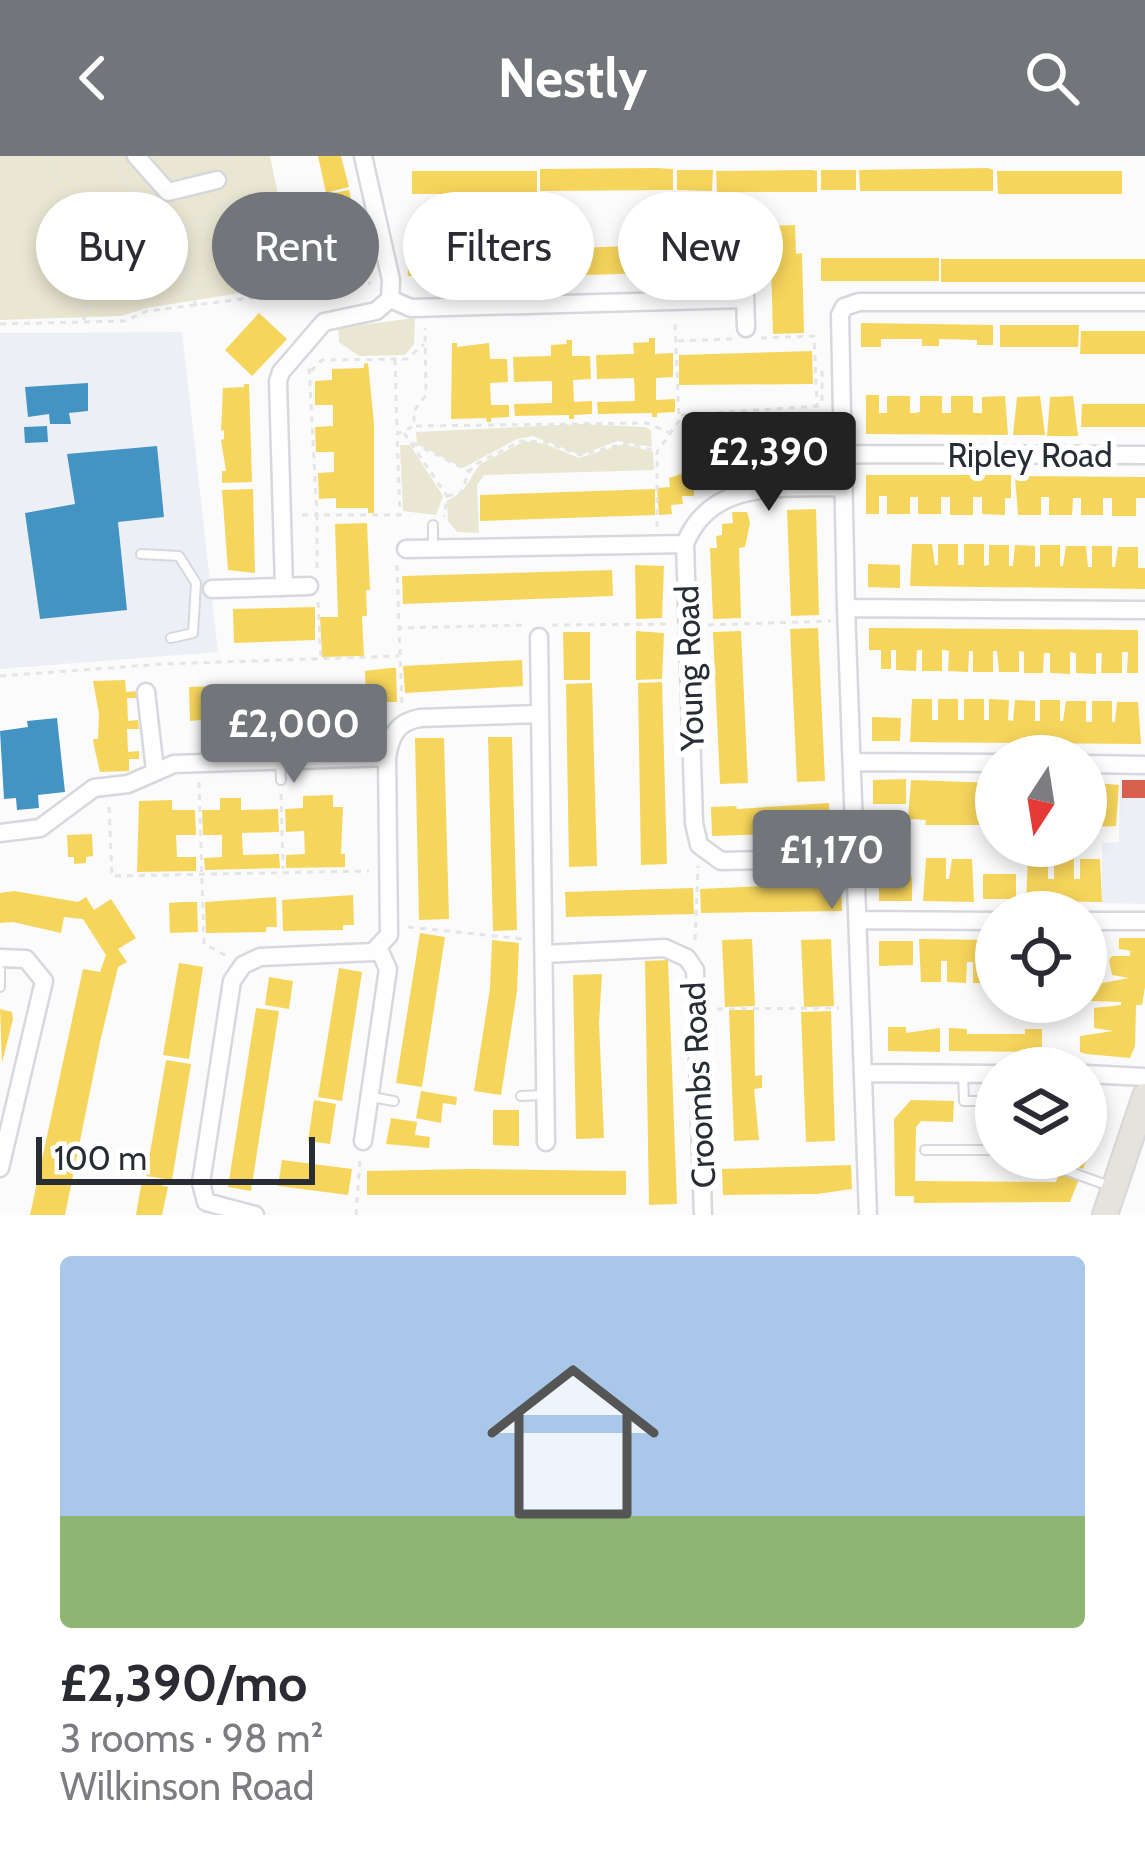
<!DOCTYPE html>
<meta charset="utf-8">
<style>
body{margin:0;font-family:Cabin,sans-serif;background:#f7f7f7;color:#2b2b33;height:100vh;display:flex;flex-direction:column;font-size:45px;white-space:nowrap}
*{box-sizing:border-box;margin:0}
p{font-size:39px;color:#7c7c81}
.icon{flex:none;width:66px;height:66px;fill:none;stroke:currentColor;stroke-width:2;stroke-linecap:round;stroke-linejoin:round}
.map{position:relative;height:1059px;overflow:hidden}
.sheet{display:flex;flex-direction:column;background:#fff;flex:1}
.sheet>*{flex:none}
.guide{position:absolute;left:36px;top:36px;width:1074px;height:108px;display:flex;gap:24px}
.needle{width:78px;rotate:192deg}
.controls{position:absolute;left:975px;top:579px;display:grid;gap:24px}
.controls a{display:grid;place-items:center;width:132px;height:132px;border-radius:50%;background:#fff;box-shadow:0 6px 18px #0003;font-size:60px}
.scale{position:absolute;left:36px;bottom:30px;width:279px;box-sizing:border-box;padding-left:12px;border:6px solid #282d35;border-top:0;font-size:33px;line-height:42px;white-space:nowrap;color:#282d35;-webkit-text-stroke:9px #fff;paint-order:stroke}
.price{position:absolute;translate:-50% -102px;padding:0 27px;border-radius:12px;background:#72757a;color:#fff;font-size:39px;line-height:78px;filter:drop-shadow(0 3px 6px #0008)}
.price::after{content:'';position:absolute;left:50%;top:72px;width:36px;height:27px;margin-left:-18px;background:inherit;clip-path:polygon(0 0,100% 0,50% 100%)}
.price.on{background:#222;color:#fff}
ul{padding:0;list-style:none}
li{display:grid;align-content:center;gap:24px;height:636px;padding:0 60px}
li+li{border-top:3px solid #e1e1e2}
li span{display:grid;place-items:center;height:372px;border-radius:12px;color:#555}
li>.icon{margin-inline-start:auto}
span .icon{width:216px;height:216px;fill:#fffc;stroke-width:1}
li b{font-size:51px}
.chip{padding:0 42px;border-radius:54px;background:#fff;box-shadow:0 6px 18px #0003;font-size:42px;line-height:108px}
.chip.on{background:#72757a;color:#fff}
header{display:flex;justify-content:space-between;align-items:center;height:156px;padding:0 60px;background:#72757a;color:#fff;font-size:54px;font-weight:700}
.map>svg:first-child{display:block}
.built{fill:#ecf0f6}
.green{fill:#e9e7d1}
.homes{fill:#f6d55c}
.shops{fill:#d6604d}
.schools{fill:#4393c3}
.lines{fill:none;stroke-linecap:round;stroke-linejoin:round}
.service-casing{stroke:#d6d8dd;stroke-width:12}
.minor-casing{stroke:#d6d8dd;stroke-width:21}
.primary-casing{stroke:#d7d8d9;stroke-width:28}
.path{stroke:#e5e5e5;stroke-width:3;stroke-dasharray:6 6;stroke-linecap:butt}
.service{stroke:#fefefe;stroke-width:8}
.minor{stroke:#fefefe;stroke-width:16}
.primary{stroke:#e5e3dc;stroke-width:24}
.labels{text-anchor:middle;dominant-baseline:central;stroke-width:12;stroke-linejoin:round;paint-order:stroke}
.street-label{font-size:33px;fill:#282d35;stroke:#fff}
</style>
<header><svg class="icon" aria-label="back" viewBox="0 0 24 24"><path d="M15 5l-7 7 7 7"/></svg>Nestly<svg class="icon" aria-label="search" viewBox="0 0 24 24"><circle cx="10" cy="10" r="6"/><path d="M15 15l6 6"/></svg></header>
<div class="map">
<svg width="1145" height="1059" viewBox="0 0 1145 1059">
<rect width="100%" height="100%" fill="#fbfbfb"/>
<path class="built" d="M182 176 218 496 0 513V177Z
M1120 625 1145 626V748L1102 747V687L1119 686Z"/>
<path class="green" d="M0 0H270L296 128 146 152 121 160 0 164Z
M415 162 414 188 405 199 359 200 339 186 338 172Z
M579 268 646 271 651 275 652 291 618 285 580 299 533 280 517 283 463 312 417 288 416 276Z
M525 285 545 288 579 302 624 288 653 296 654 314 484 319 477 329 479 377 457 376 448 365 447 345 462 336 480 308Z
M410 289 443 340 436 359 403 355 400 289Z"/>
<path class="homes" d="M318 0H341L349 31 326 37Z
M656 12 673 13V34L540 35V13Z
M677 14H713L712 35 677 34Z
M821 14H856V34H821Z
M859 14 988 12 993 14V35H860Z
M412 15H537V38H412Z
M716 15 812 14 817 15V36H717Z
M997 15H1122V38H998Z
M349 34 367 115 337 122 335 113 343 111 327 38Z
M795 69 796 98 802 97 804 177 773 178 770 70Z
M477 86 478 117 408 120 407 88Z
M699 88H721L722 116 658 118 657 90Z
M628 90H650L651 117 556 120 555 93Z
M506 93H548L549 120 485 122 484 94Z
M821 102H939V125H821Z
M941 103H1145V126H941Z
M259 157 287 183 252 220 225 194Z
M861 167 993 169V189H977V184L939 183V190H922V183H881V191H861Z
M1000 169H1079L1078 191H1000Z
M1081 175H1145V198H1080Z
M649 182H655V198L673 197V221L656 222V244L675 243V256L657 257V261H652V257L598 258 597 246 635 245 634 222 597 223 596 199 634 198 633 187 649 186Z
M566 184H572V200H590L591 223 573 224 574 246 592 245V258L574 259V263H569V259L515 260 514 248 552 247V225L514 226 513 201 551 200V189L567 188Z
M452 187H457V191L489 187 490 203H507L508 226 490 227 491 249H509V261L491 262V266H487L486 262 451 263Z
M812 195 813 228 679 229V199Z
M368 207 374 268V357H368V352H336V342L319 343 318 317 334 316V296H316L315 271 333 270V249H315V225L332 224V213L364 212V208Z
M244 228H249L252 326 222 327V315H226L221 284 224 283V274L221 275 223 232 244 231Z
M866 239H879V257H887V240H910V257H915L920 256V240H942V257H951V240H973V257H982V241L1005 240 1008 279 866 278Z
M1040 240 1045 279H1013L1017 241Z
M1073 240 1078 280H1047L1050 241Z
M1082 248H1145V271H1081Z
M819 276 820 301 728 307V315H716L717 323 705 324V331L694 332V340H682L683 348 671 349 672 358 659 359 657 332 670 331 669 322 693 314 692 305H704L703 297 715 296V289L726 288V282Z
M866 319H1011V342H1005V359L982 358V341H973V359H950V341H941V358H918V341H910V358H887V340H879V358H866Z
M1015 320 1145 321V342H1136V360H1112V342H1103V359H1081V342H1073L1072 359H1049V341H1041V359H1018Z
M253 333 255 417 228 414 222 334Z
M655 333V359L480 365V339Z
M816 353 819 459 791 460 787 354Z
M732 356H747L750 367 745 391 739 392 741 462 713 463 710 392H717L716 380 722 379V368L733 367Z
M367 367 370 434H366L367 460H362L364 500 322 501 320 461H338L335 368Z
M912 388H932L935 409H938V388H958V409H964V388H984V410L989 409V389H1009V410H1013L1015 389 1035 390V411L1040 410V389H1060V410H1063L1066 390H1086L1088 411H1092V390H1112V411H1115L1118 391H1138V412H1145V433L910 430Z
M868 408 900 409V432L868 431Z
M635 409 664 410 662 462 636 463Z
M612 414 613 440 403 448 402 420Z
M315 451V484L234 487 233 453Z
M818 472 825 625 797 626 790 473Z
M869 472 1138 474V517H1127L1128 496H1122V517H1101L1102 497H1096V518L1076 517V497L1070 496V518L1050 517V497H1044L1043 517H1024V496L1019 495V516H999L997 495H993V516H973V495H969L968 516 948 515 949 495 945 494H942V515H922V494H917L916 515 896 514V494H891V513H881V494H869Z
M636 475 664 477 662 523 636 524Z
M741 475 748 627 720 628 713 476Z
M563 476H590V524H564Z
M522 504 523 530 405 537 403 510Z
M390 512H396L397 546H384L385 557H378V546H366L367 570 285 573 284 539 366 538 365 515Z
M125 524 126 536 137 535V542H127L128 565 138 564 139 573H127L128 596 139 595V603H129V615L100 616 94 590 93 583H98L99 558 93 525Z
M662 526 667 708 641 709 638 527Z
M592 527 597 710 569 711 566 528Z
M274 528H280L281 562 269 563 270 574H261V563H239L240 575H231V564H209V575L202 576 201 564 190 565 189 531Z
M912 543H932V564H938V543H958V564H964V543H984V564H989V543L1009 544 1008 564 1013 565 1015 544 1035 545V565H1040V544H1060V565H1063L1066 545H1086V566H1092V545H1112V566H1115L1117 546H1138L1141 588 910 586Z
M872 561 901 562 900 585H872Z
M488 581H512L517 774 493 775Z
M415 582H444L449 763 419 764Z
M906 623V648H873V624Z
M911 624 996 627V649H988V669H925L926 664 908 663Z
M1086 626 1119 629 1116 670 1095 671 1096 651 1091 650V670H1086Z
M333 639V651H343L341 698H345V711L286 712V699L305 698 304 675 286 676 285 653 303 652V640Z
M220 642H241V654L278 653 279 676 242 677 243 699 279 698 280 712 205 714 204 702 222 701V679H203L202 654H220Z
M172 644V654H195L196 679H176L177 701H196V715L137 716 139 645Z
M829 647 830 676 712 680 711 651 736 650 737 653Z
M92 678 93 700 86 701V707L74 708V701H68L67 679Z
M926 702H946V723H949L952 703H972L974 746 923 745Z
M1028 702H1048V723H1054V703L1074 702V723H1080V703H1100L1102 746 1026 745Z
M983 718H1016V743H983Z
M879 721H912V745H879Z
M805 728 841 730 842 755 701 757 700 733Z
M693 732 694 758 566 761 565 736Z
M14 735 78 746 86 741 94 754 111 743 136 782 118 793 127 806 118 811 100 886 65 1059H30L83 813 100 816 106 799 83 763 64 761 61 777 13 766 0 767V737Z
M353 739 354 769H343V774L283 775 282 744Z
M276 741 277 771H266V776L206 777 205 746Z
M183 746H197L198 776 170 777 169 747Z
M420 777 445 781 422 931 396 927Z
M1119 782H1145V831L1142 849H1136L1135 890 1130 902 1086 898 1080 896V880L1113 875 1094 872V852L1121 849V846L1091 845V836H1097V828L1129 822 1112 819 1109 804 1112 800H1130V795L1137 796 1119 793Z
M752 783 755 850 725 851 722 784Z
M831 783 834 850 804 851 801 784Z
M919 783 996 784 993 827H973V806H967L966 827 947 826V805H941V826H921Z
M492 784 519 787 517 835 501 939 474 935 490 832Z
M879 785H913V809L879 810Z
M668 804 677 1048 649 1049 645 805Z
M179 807 203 811 189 903 163 899Z
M339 812 362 816 342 945 318 941Z
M602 818 599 867 604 982 576 983 573 819Z
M269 821 293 825 289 853 265 849Z
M256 852 279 855 251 1035 228 1031Z
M0 853 12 856 13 863 2 907Z
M729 854H754L755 920 762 919V932L754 933 759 984 734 985Z
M831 855 835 985 806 986 801 856Z
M888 871H906V877L940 872V896L888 895Z
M949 872 967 873V878H1025V873H1042V896L949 895Z
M166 904 191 908 172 1024 146 1020Z
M421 935 457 941 456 949 443 947 441 967 416 962Z
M314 944 336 948 330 988 308 985Z
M911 944 954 945 953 966 921 965 916 971 915 1025 1056 1026 1060 1015 1079 1023 1070 1046 914 1047V1040H895L894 963Z
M1086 953 1098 971 1083 1013 1063 1006 1064 1002H1086Z
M493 954H519V990L493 989Z
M391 962 417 966 415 979 430 981 429 992 386 988Z
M282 1004 352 1013 348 1039 278 1030Z
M851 1009 852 1033 817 1038 723 1039 722 1013Z
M471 1013 626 1015V1039H367V1015Z
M142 1024 168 1031 162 1059H136Z"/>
<path class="shops" d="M1122 624H1145V642H1122Z"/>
<path class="schools" d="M88 227V255L69 257 71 268H50L49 258 28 261 25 231Z
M47 270 48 286 25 287 24 271Z
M157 290 164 361 118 366 127 454 40 463 25 357 75 348 67 298Z
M57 562 65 636 38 639 39 652 17 654 16 642 4 643 0 575 28 571 27 565Z"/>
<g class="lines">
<g class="service-casing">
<path id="service" d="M433 369V392
M141 398 179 400 196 427 193 477 171 482
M280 605 281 624
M0 814V831
M963 919 964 945H996
M521 940 544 939
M371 941 394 945
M925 994H996
M1026 1002V1006L1037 1011 1054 1010 1112 1031"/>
</g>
<g class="minor-casing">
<path id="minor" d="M136 0 168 36 217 24
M363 0 391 124 390 143
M744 100 746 172
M390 143 411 152 745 143
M844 298 1145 299
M844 331C786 333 711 321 685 388L694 667 699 689 721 705 855 702
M406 393 685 388
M284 431 278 225 281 216 324 166 376 155 390 143
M212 433 309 430
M846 452 1145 454
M539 481 546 986
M146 536 155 614
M853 606 996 607
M1086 608 1145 609
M0 677 40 672 94 632 128 628 174 608 387 601
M858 764 996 765
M1086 765H1145
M544 798 665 792 687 802 695 814 703 1059
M0 802 26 803 44 825 0 1012
M863 917 996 918
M1086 918 1145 921
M363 985 388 813 379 793
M206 1046 201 1027 232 825 243 809 260 801 373 796 389 779 387 601C391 579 397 566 420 562L540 558
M206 1046 255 1059
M868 1059 846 452 840 159 844 151 859 146H1145"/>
</g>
<g class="primary-casing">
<path id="primary" d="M1105 1059 1145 940"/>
</g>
<path class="path" d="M47 0 67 41 110 69 122 82 121 117 103 138
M111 0 186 116 196 150
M226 0 231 12
M161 77 209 61
M184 113 210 61 232 43C249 64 266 79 258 107L237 120 193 131
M110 136 153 118 186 116
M84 164V156L101 139
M0 168 125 165 147 155 371 127
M761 182 814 180 817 250
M678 185 734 183
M395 203 397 276
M311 215 322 204 407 203 424 188
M681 259 818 250 822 245V213
M416 270 647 267 670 277
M404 277 447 340 444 361
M413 287 469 315
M447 340 461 337 469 315 478 307 521 285 545 286 580 299 627 287 655 295
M302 359H317L309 210
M657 371V296L679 265 675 166
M397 409 399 471
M317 412V359H400L397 278 414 270V255L426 239 425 172
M318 446 321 503
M552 469 669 468
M708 469 831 465
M0 520 163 508 399 500
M402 547 399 472 525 469
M199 626 204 788 227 800
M281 638 283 713
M109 651 112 720 369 715
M408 771 524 783
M695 784 698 710
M717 853 839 852
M356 1059 360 1005"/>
<use href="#service" class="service"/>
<use href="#minor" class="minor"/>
<use href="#primary" class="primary"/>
</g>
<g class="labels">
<g class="street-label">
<text x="1030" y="299">Ripley Road</text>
<text transform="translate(689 512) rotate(-92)">Young Road</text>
<text transform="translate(698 929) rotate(-93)">Croombs Road</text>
</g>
</g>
</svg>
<div class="controls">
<a><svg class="needle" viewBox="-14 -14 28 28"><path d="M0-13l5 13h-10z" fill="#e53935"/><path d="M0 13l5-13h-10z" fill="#7c7c81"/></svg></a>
<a><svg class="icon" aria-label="locate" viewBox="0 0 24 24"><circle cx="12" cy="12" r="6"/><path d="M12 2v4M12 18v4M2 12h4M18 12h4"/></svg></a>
<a><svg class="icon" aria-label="layers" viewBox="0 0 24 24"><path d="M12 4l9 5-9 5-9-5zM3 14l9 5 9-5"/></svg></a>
</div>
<div class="scale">100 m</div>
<b class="price on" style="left:769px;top:358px">£2,390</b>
<b class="price" style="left:294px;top:630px">£2,000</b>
<b class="price" style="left:832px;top:756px">£1,170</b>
<div class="guide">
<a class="chip">Buy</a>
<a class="chip on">Rent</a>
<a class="chip">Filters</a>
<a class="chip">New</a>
</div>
</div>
<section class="sheet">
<ul>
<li><span style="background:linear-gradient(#a9c7e8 70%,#8fb573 0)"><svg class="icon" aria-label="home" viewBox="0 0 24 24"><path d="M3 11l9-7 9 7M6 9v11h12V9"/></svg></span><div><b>£2,390/mo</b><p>3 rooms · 98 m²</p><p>Wilkinson Road</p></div></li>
</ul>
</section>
